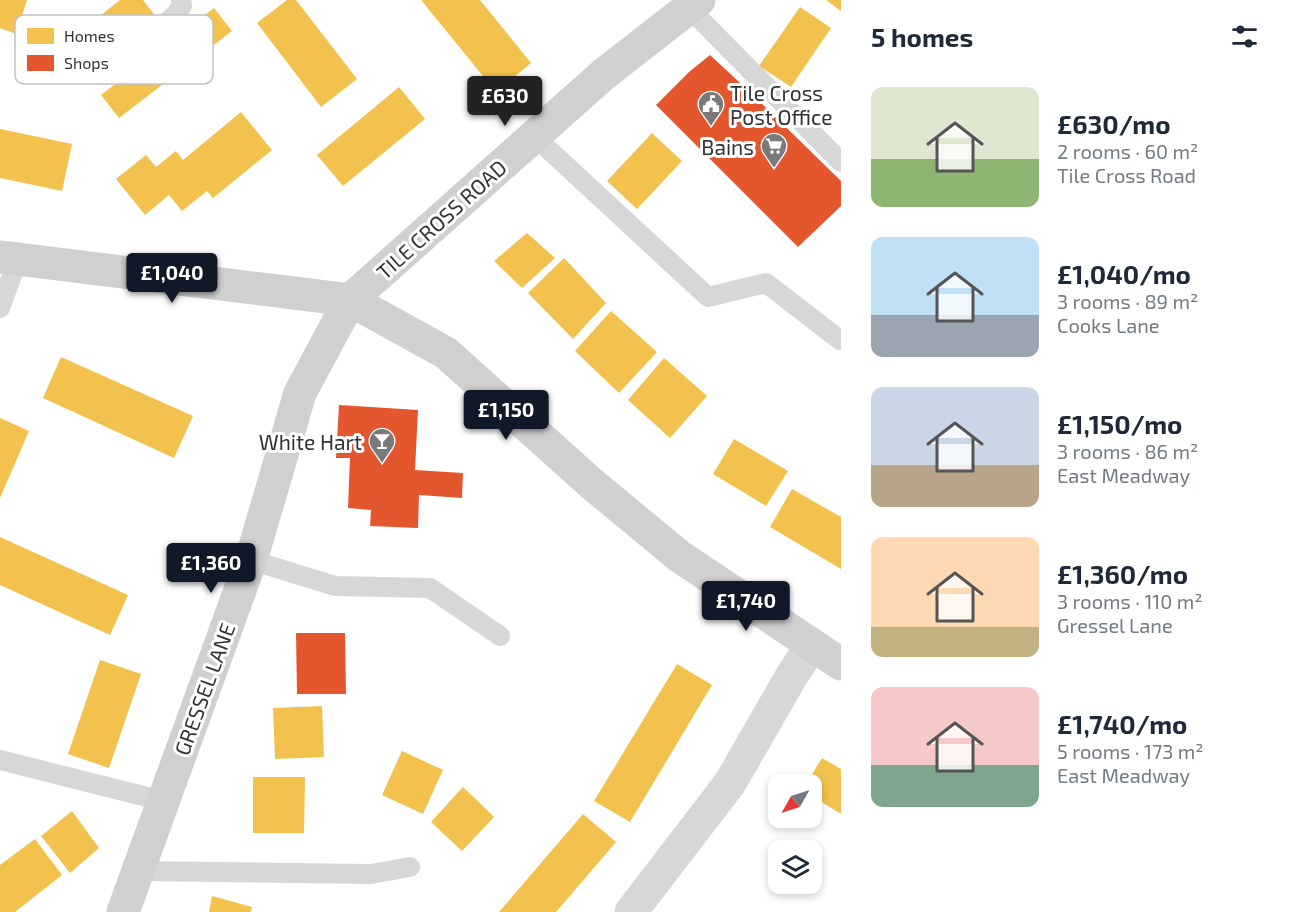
<!DOCTYPE html>
<meta charset="utf-8">
<style>
body{margin:0;font-family:"Exo 2",sans-serif;background:#f6f6f7;color:#1f2937;height:100vh;display:flex;flex-direction:column;font-size:22px;white-space:nowrap}
*{box-sizing:border-box;margin:0}
p{font-size:20px;color:#747a83}
.icon{flex:none;width:33px;height:33px;fill:none;stroke:currentColor;stroke-width:2;stroke-linecap:round;stroke-linejoin:round}
.map{position:relative;flex:1;overflow:hidden}
.drawer{display:flex;flex-direction:column;background:#fff;width:450px}
.drawer>*{flex:none}
.needle{width:39px;rotate:231deg}
.buttons{position:absolute;left:768px;top:774px;display:grid;gap:12px}
.buttons a{display:grid;place-items:center;width:54px;height:54px;border-radius:12px;background:#fff;box-shadow:0 3px 9px #0003;font-size:30px}
.price{position:absolute;translate:-50% -51px;padding:0 14px;border-radius:6px;background:#111827;color:#fff;font-size:20px;line-height:39px;filter:drop-shadow(0 2px 3px #0008)}
.price::after{content:'';position:absolute;left:50%;top:36px;width:18px;height:14px;margin-left:-9px;background:inherit;clip-path:polygon(0 0,100% 0,50% 100%)}
.price.current{background:#222;color:#fff}
ul{padding:0;list-style:none}
li{display:flex;align-items:center;gap:18px;height:150px;padding:0 30px}
li span{display:grid;place-items:center;flex:none;width:168px;height:120px;border-radius:12px;color:#555}
li>.icon{margin-inline-start:auto}
span .icon{width:72px;height:72px;fill:#fffc;stroke-width:1}
li b{font-size:26px}
h2{display:flex;justify-content:space-between;align-items:center;height:72px;padding:0 30px;font-size:26px}
main{display:flex;flex:1;min-height:0}
.map>svg:first-child{display:block}
.homes{fill:#f2c14e}
.shops{fill:#e4572e}
.lines{fill:none;stroke-linecap:round;stroke-linejoin:round}
.lane{stroke:#d7d7d7;stroke-width:20}
.street{stroke:#d7d7d7;stroke-width:33}
.secondary{stroke:#d0d0d0;stroke-width:33}
.labels{text-anchor:middle;dominant-baseline:central;stroke-width:6;stroke-linejoin:round;paint-order:stroke}
.poi-label{font-size:21px;fill:#333;stroke:#fff;text-anchor:end}
.street-label{font-size:21px;fill:#333;stroke:#fff}
.key{fill:#fff;stroke:#c2c2c2;stroke-width:1.5}
.key-label{font-size:16px;fill:#333}
</style>
<main>
<div class="map">
<svg width="841" height="912" viewBox="0 0 841 912">
<rect width="100%" height="100%" fill="#fff"/>
<path class="homes" d="M0 0H27L16 34 0 28Z
M120 0H143L154 14 70 80 51 55Z
M287 0H296L357 79 321 107 257 23Z
M421 0H480L531 63 496 92Z
M826 0H841V11Z
M800 7 831 28 791 87 759 66Z
M214 8 232 31 119 118 101 95Z
M399 87 425 119 343 186 317 155Z
M241 112 272 150 213 198 207 191 182 211 169 195 145 215 116 179 146 155 156 167 176 151 183 160Z
M0 129 72 144 62 191 0 178Z
M652 133 682 161 637 209 607 181Z
M527 233 555 258 522 288 494 261Z
M564 258 606 303 573 339 528 293Z
M611 311 657 352 619 393 575 351Z
M61 357 193 416 174 458 43 398Z
M664 358 707 396 670 438 628 400Z
M0 418 29 431 0 498Z
M734 439 788 471 766 506 713 474Z
M792 489 841 517V569L770 527Z
M0 537 128 595 110 635 0 585Z
M100 660 141 674 109 768 68 754Z
M677 664 712 685 630 822 594 801Z
M322 706 324 757 275 759 273 708Z
M402 751 443 770 423 814 382 795Z
M822 758 841 769V814L812 796V784H806Z
M253 777H305L304 833H253Z
M463 787 494 817 462 851 431 822Z
M72 811 99 848 70 873 41 836Z
M583 814 616 842 556 912H499Z
M35 839 62 875 15 912H0V865Z
M212 896 252 907 251 912H209Z"/>
<path class="shops" d="M710 55 752 94 841 181V206L798 247 656 105 689 72Z
M339 405 418 410 415 470 463 473 462 498 419 495 418 528 370 526 371 510 348 508 350 458H336Z
M296 633H345L346 694H297Z"/>
<g class="lines">
<path class="lane" d="M689 8 841 162
M104 75 174 16 182 6 181 0
M534 136 708 297 766 283 840 340
M0 308 18 259
M251 560 335 586 430 588 500 636
M0 760 163 801
M137 871 371 874 410 867"/>
<path class="street" d="M631 912 730 783 791 677 811 646"/>
<path class="secondary" d="M0 257 350 300 446 353 592 484 679 556 841 664
M123 912 251 560 300 393 350 300 604 74 699 0"/>
</g>
<defs>
<g id="civic-pin" transform="scale(1.35)"><path d="M0 17L-7.5 6A9.5 9.5 0 1 1 7.5 6Z" fill="#7a7a7a" stroke="#fff"/><path d="M-.6-6.5H3V-4.5H.6V-3L4-1V1h2V6H-6V1h2V-1L-.6-3ZM-1.2 2.5V6h2.4V2.5Z" fill="#fff"/></g>
<g id="supermarket-pin" transform="scale(1.35)"><path d="M0 17L-7.5 6A9.5 9.5 0 1 1 7.5 6Z" fill="#7a7a7a" stroke="#fff"/><path d="M-6-5.5h2.5l.6 2H6L4.5 2H-2.5L-4.4-4H-6ZM-1.5 3.2a1.3 1.3 0 1 0 .1 0ZM3 3.2a1.3 1.3 0 1 0 .1 0Z" fill="#fff"/></g>
<g id="bar-pin" transform="scale(1.35)"><path d="M0 17L-7.5 6A9.5 9.5 0 1 1 7.5 6Z" fill="#7a7a7a" stroke="#fff"/><path d="M-6-5H6L.8 .8V4.5H3.5V6h-7V4.5H-.8V.8Z" fill="#fff"/></g>
</defs>
<g fill-rule="evenodd">
<use href="#civic-pin" x="711" y="104"/>
<use href="#supermarket-pin" x="774" y="146"/>
<use href="#bar-pin" x="382" y="441"/>
</g>
<g class="labels">
<g class="poi-label">
<text x="730" y="92" text-anchor="start">Tile Cross<tspan x="730" dy="24">Post Office</tspan></text>
<text x="754" y="146">Bains</text>
<text x="362" y="441">White Hart</text>
</g>
<g class="street-label">
<text transform="translate(441 219) rotate(-42)">TILE CROSS ROAD</text>
<text transform="translate(204 689) rotate(-70)">GRESSEL LANE</text>
</g>
</g>
<rect x="15" y="15" width="198" height="69" rx="9" class="key"/>
<rect x="27" y="28" width="27" height="16" fill="#f2c14e"/>
<rect x="27" y="55" width="27" height="16" fill="#e4572e"/>
<g class="key-label">
<text x="64" y="42">Homes</text>
<text x="64" y="69">Shops</text>
</g>
</svg>
<div class="buttons">
<a><svg class="needle" viewBox="-14 -14 28 28"><path d="M0-13l5 13h-10z" fill="#e53935"/><path d="M0 13l5-13h-10z" fill="#747a83"/></svg></a>
<a><svg class="icon" aria-label="layers" viewBox="0 0 24 24"><path d="M12 4l9 5-9 5-9-5zM3 14l9 5 9-5"/></svg></a>
</div>
<b class="price current" style="left:505px;top:127px">£630</b>
<b class="price" style="left:172px;top:304px">£1,040</b>
<b class="price" style="left:506px;top:441px">£1,150</b>
<b class="price" style="left:211px;top:594px">£1,360</b>
<b class="price" style="left:746px;top:632px">£1,740</b>
</div>
<section class="drawer">
<h2>5 homes<svg class="icon" aria-label="filters" viewBox="0 0 24 24"><path d="M4 7h16M4 17h16"/><circle cx="9" cy="7" r="2"/><circle cx="15" cy="17" r="2"/></svg></h2>
<ul>
<li><span style="background:linear-gradient(#dfe7d0 60%,#8fb573 0)"><svg class="icon" aria-label="home" viewBox="0 0 24 24"><path d="M3 11l9-7 9 7M6 9v11h12V9"/></svg></span><div><b>£630/mo</b><p>2 rooms · 60 m²</p><p>Tile Cross Road</p></div></li>
<li><span style="background:linear-gradient(#bfe0f5 65%,#9aa5b1 0)"><svg class="icon" aria-label="home" viewBox="0 0 24 24"><path d="M3 11l9-7 9 7M6 9v11h12V9"/></svg></span><div><b>£1,040/mo</b><p>3 rooms · 89 m²</p><p>Cooks Lane</p></div></li>
<li><span style="background:linear-gradient(#c9d6e8 65%,#b9a48a 0)"><svg class="icon" aria-label="home" viewBox="0 0 24 24"><path d="M3 11l9-7 9 7M6 9v11h12V9"/></svg></span><div><b>£1,150/mo</b><p>3 rooms · 86 m²</p><p>East Meadway</p></div></li>
<li><span style="background:linear-gradient(#ffd9b3 75%,#c2b280 0)"><svg class="icon" aria-label="home" viewBox="0 0 24 24"><path d="M3 11l9-7 9 7M6 9v11h12V9"/></svg></span><div><b>£1,360/mo</b><p>3 rooms · 110 m²</p><p>Gressel Lane</p></div></li>
<li><span style="background:linear-gradient(#f6c9c9 65%,#7fa58c 0)"><svg class="icon" aria-label="home" viewBox="0 0 24 24"><path d="M3 11l9-7 9 7M6 9v11h12V9"/></svg></span><div><b>£1,740/mo</b><p>5 rooms · 173 m²</p><p>East Meadway</p></div></li>
</ul>
</section>
</main>
